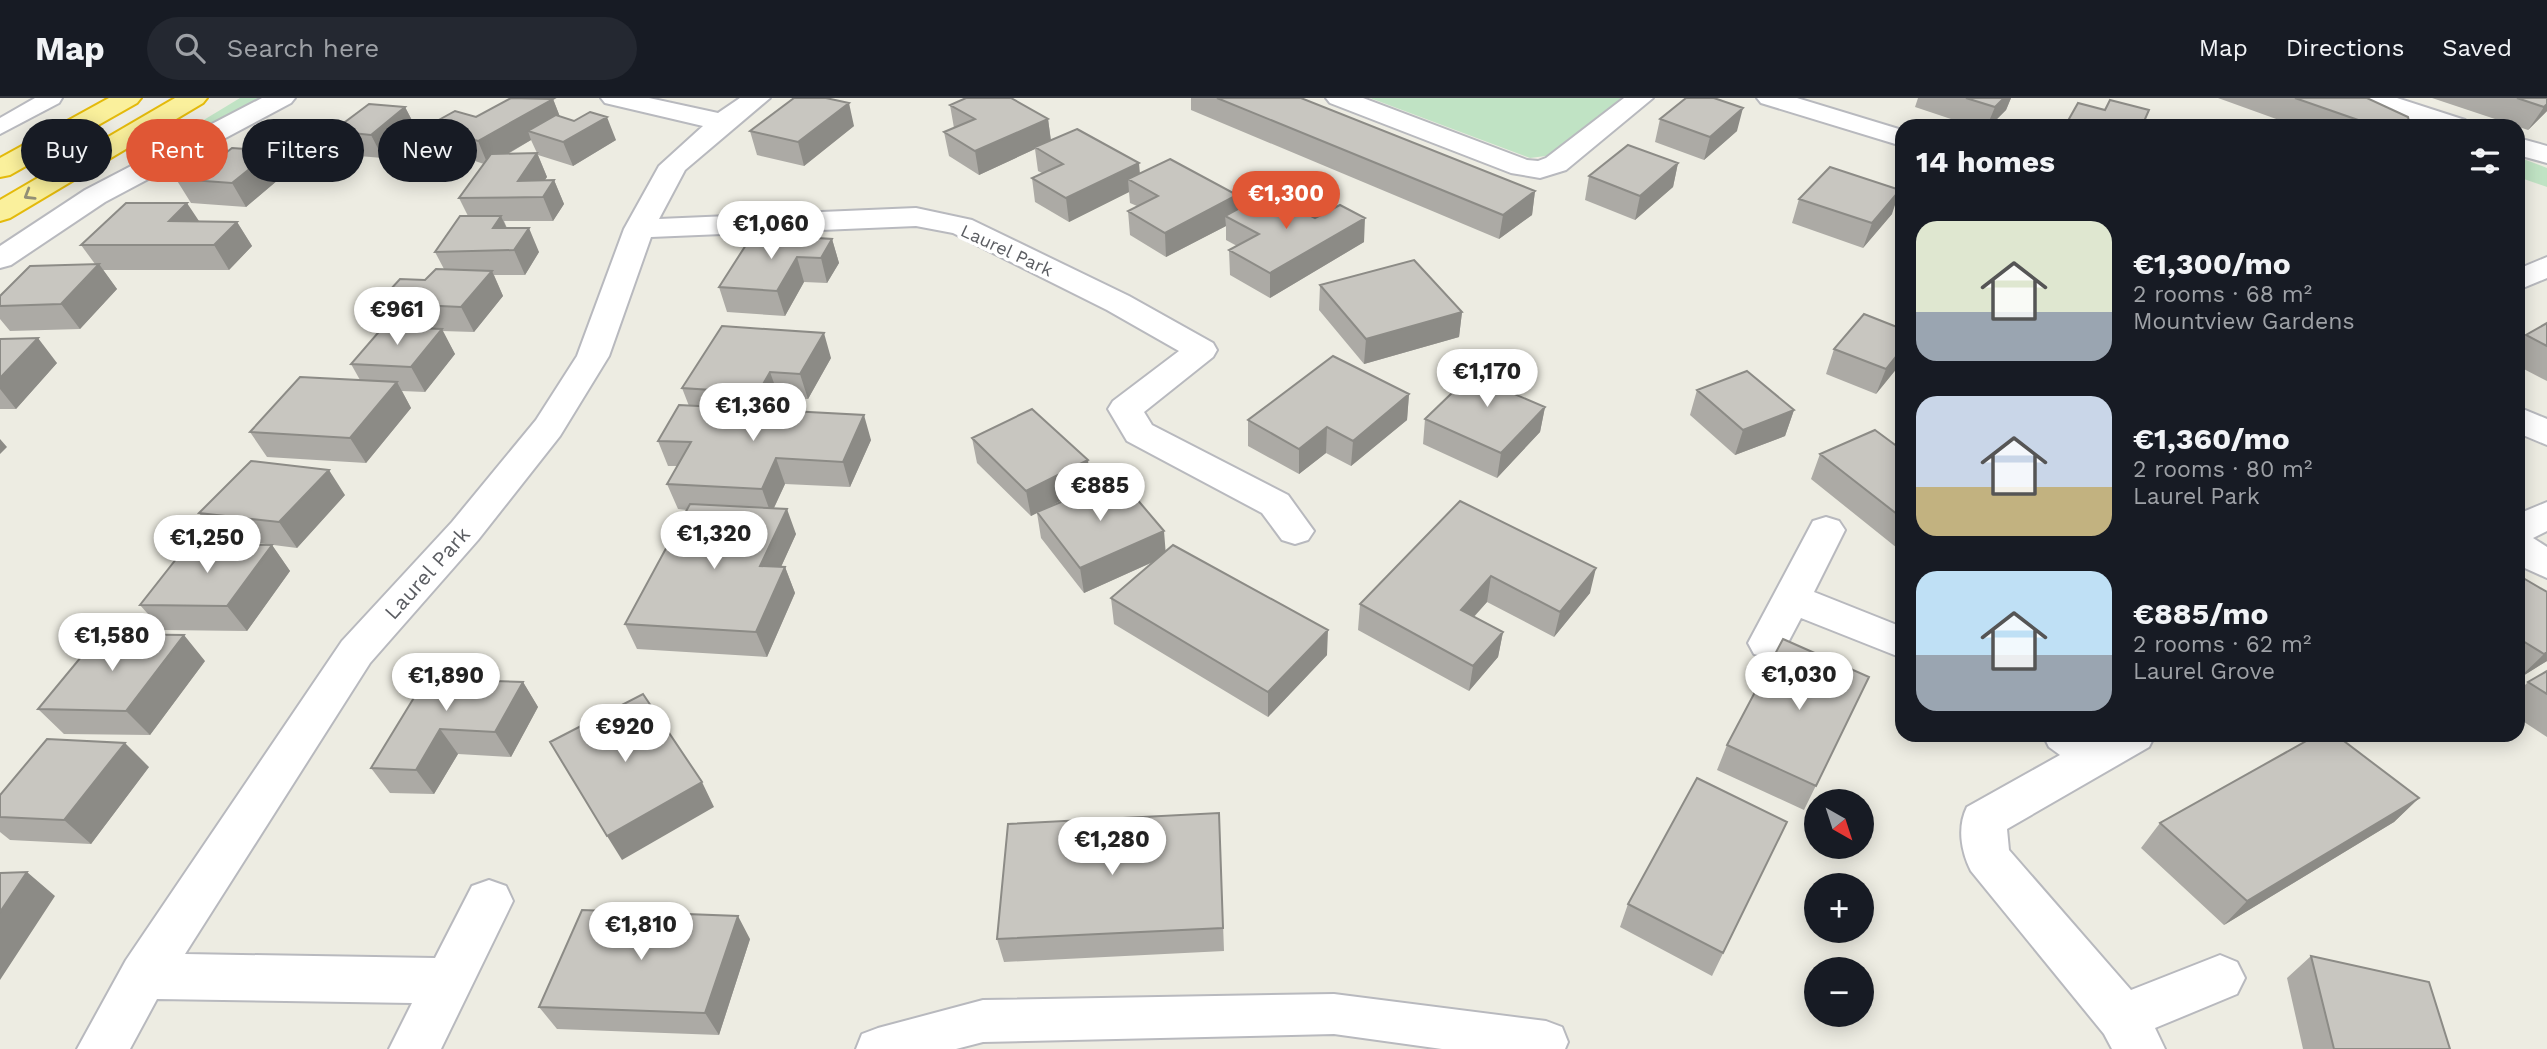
<!DOCTYPE html>
<meta charset="utf-8">
<style>
body{margin:0;font-family:"Work Sans",sans-serif;background:#242831;color:#f1f3f6;height:100vh;display:flex;flex-direction:column;font-size:26px;white-space:nowrap}
*{box-sizing:border-box;margin:0}
p{font-size:23px;color:#9ea1a6}
.icon{flex:none;width:38px;height:38px;fill:none;stroke:currentColor;stroke-width:2;stroke-linecap:round;stroke-linejoin:round}
.map{position:relative;flex:1;overflow:hidden}
.side{position:absolute;left:1895px;top:21px;width:630px;height:623px;display:flex;flex-direction:column;background:#171b24;border-radius:21px;box-shadow:0 4px 18px #0003}
.side>*{flex:none}
.banner{position:absolute;left:21px;top:21px;width:665px;height:63px;display:flex;gap:14px}
.needle{width:46px;rotate:141deg}
.tools{position:absolute;left:1804px;top:691px;display:grid;gap:14px}
.tools a{display:grid;place-items:center;width:70px;height:70px;border-radius:50%;background:#171b24;box-shadow:0 4px 18px #0003;font-size:35px}
.price{position:absolute;translate:-50% -60px;padding:0 16px;border-radius:24px;background:#fff;color:#222;font-size:23px;line-height:46px;filter:drop-shadow(0 2px 4px #0008)}
.price::after{content:'';position:absolute;left:50%;top:42px;width:21px;height:16px;margin-left:-10px;background:inherit;clip-path:polygon(0 0,100% 0,50% 100%)}
.price.on{background:#e05735;color:#fff}
ul{padding:0;list-style:none}
li{display:flex;align-items:center;gap:21px;height:175px;padding:0 21px}
li span{display:grid;place-items:center;flex:none;width:196px;height:140px;border-radius:21px;color:#555}
li>.icon{margin-inline-start:auto}
span .icon{width:84px;height:84px;fill:#fffc;stroke-width:1}
li b{font-size:30px}
h2{display:flex;justify-content:space-between;align-items:center;height:84px;padding:0 21px;font-size:30px}
.pill{padding:0 24px;border-radius:32px;background:#171b24;box-shadow:0 4px 18px #0003;font-size:24px;line-height:63px}
.pill.on{background:#e05735;color:#fff}
header{display:flex;align-items:center;gap:42px;box-sizing:border-box;height:98px;padding:0 35px;background:#171b24;border-bottom:2px solid #363941}
header strong{font-size:33px}
nav{display:flex;gap:38px;margin-inline-start:auto;font-size:24px}
.search{width:490px;height:63px;background:#242831;display:flex;align-items:center;gap:18px;box-sizing:border-box;padding:0 24px;border-radius:38px;color:#9ea1a6;font-size:26px}
.map>svg:first-child{display:block}
.green{fill:#c0e3c4}
.lines{fill:none;stroke-linecap:round;stroke-linejoin:round}
.service-casing{stroke:#b8b9be;stroke-width:4}
.minor-casing{stroke:#b8b9be;stroke-width:4}
.trunk-casing{stroke:#e4ba0b;stroke-width:4}
.service{fill:#fff;fill-rule:evenodd}
.minor{fill:#fff;fill-rule:evenodd}
.trunk{fill:#faf09c;fill-rule:evenodd}
.wall{fill:#acaaa5;fill-rule:evenodd}
.shaded-wall{fill:#8c8b86}
.building{fill:#c8c6c0;stroke:#8c8b86;stroke-width:2}
.oneway{stroke:#939076}
.labels{text-anchor:middle;dominant-baseline:central;stroke-width:7;stroke-linejoin:round;paint-order:stroke}
.far-street-label{font-size:18px;fill:#5b5d62;stroke:#fff}
.street-label{font-size:21px;fill:#5b5d62;stroke:#fff}
</style>
<header>
<strong>Map</strong>
<div class="search"><svg class="icon" aria-label="search" viewBox="0 0 24 24"><circle cx="10" cy="10" r="6"/><path d="M15 15l6 6"/></svg>Search here</div>
<nav><a>Map</a><a>Directions</a><a>Saved</a></nav>
</header>
<div class="map">
<svg width="2547" height="951" viewBox="0 0 2547 951">
<rect width="100%" height="100%" fill="#edece2"/>
<path class="green" d="M240 0H267L98 86Z
M1370 0H1621L1553 57 1530 60Z
M2518 59 2547 70V89L2518 79Z"/>
<g class="lines">
<g class="service-casing">
<path id="service" d="M35 0H62L59 5 0 36V20Z
M1334 896 1546 923 1562 929 1568 944 1565 951H1442L1334 936 983 944 956 951H856L862 936 878 930 983 902Z"/>
</g>
<g class="minor-casing">
<path id="minor" d="M262 0H295L291 5 105 104 11 167 0 170V148L85 92Z
M601 0H649L718 15 740 0H770L685 72 659 121 916 110 972 122 1129 198 1213 245 1217 252 1213 259 1144 314 1152 327 1288 397 1314 433 1308 442 1295 446 1282 442 1262 415 1127 343 1108 311 1113 303 1179 253 1107 212 953 135 916 128 651 139 609 258 560 338 478 442 370 565 185 856 435 860 472 788 489 782 506 788 513 803 441 951H389L412 905 157 901 130 951H77L126 862 342 543 452 424 536 322 577 258 624 131 659 68 703 28 605 5Z
M1326 0H1363L1527 62 1538 63 1546 60 1624 0H1653L1566 72 1540 80 1511 75 1330 5Z
M1757 0H1797L1902 32V48L1761 5Z
M2358 0H2397L2465 22 2469 28H2430L2362 5Z
M2518 40 2547 48V65L2518 57Z
M2547 159V180L2518 192V171Z
M2518 309 2547 321V347L2518 335Z
M2547 404V433L2533 440 2547 449V480L2518 467V416Z
M1826 419 1839 423 1845 432 1814 494 1902 529V560L1801 520 1782 556 1768 560 1754 556 1748 545 1813 423Z
M2043 637H2155L2149 649 2007 731 2009 752 2131 892 2220 857 2237 864 2245 880 2237 896 2155 930 2165 951H2112L2104 936 1971 773C1961 753 1957 729 1967 709L2060 657 2049 649Z"/>
</g>
<g class="trunk-casing">
<path id="trunk" d="M109 0H141L137 5 10 77 0 79V60Z
M175 0H207L203 5 10 120 0 123V102Z"/>
</g>
<use href="#service" class="service"/>
<use href="#minor" class="minor"/>
<use href="#trunk" class="trunk"/>
</g>
<path class="wall" d="M1191 0H1301L1535 93 1532 117 1499 141 1191 12Z
M1918 0H2011L2006 12 1990 28H1972L1915 9Z
M2218 0H2367L2410 28H2296Z
M2432 0H2547V13L2528 32Z
M553 1 560 19 616 42 573 68 538 57 547 79 544 83 554 82 564 106 553 123H504L507 130 539 154 525 177H494L503 198 474 234 442 233 455 256 425 294 402 293 411 310 366 365 267 359 250 334 360 282 351 266 391 229 378 205 425 182 444 171 435 154 468 118 459 100 484 66 439 51 428 28 476 19ZM531 42 537 55 508 56Z
M950 7 1048 21 1051 42 1237 111 1315 120 1364 144 1270 200 1230 177 1229 152 1237 148 1226 142V128L1166 159 1130 137 1128 113 1137 108 1130 105 1129 94 1069 124 1035 104 1032 80 1042 75 1038 73 1035 51 979 77 949 58 944 34 954 30Z
M405 9 417 32 383 60 346 57 333 33Z
M1660 21 1737 33 1704 62 1655 44Z
M854 28 804 68 757 57 750 33Z
M1678 65 1673 89 1635 122 1585 102 1589 78Z
M285 76 246 109 191 105 176 81Z
M1799 101 1892 116 1863 150 1792 125Z
M199 123 237 124 252 148 229 172H103L117 191 80 231 10 233 0 221V198L95 166 81 147Z
M832 141 839 165 827 185 804 184 785 218 727 214 719 189Z
M1320 187 1462 214 1459 239 1364 266 1319 212Z
M2547 225V283L2518 268V247L2526 237Z
M1902 231V264L1876 296 1826 276 1834 251Z
M0 241 57 265 16 311H0Z
M831 260 808 301 779 299 771 312 871 342 850 389 785 386 774 410 796 436 781 469H785L795 495 767 559 637 551 625 526 687 412 678 411 667 386 677 368H668L658 343 689 308 682 290Z
M1520 280 1517 297 1545 309 1540 334 1497 380 1423 346 1425 321Z
M1697 292 1794 312 1785 338 1735 357 1690 317Z
M1409 296 1407 322 1351 368 1326 355 1299 376 1248 348V322Z
M972 340 1091 387 1039 414 1166 453 1327 557 1268 619 1114 526 1111 500 1153 464 1084 495 1041 440 1037 415 1031 418 977 365Z
M1902 352V454L1811 381 1820 356Z
M345 397 297 450 218 440 199 415Z
M1460 403 1590 495 1554 539 1487 504 1474 519 1503 534 1498 559 1469 593 1358 532 1360 506Z
M272 447 290 473 247 533 162 532 140 507Z
M2518 477 2547 494V563L2518 581Z
M205 563 150 637 64 636 38 611Z
M473 564 485 583 523 584 538 609 511 659 458 656 434 696 390 695 371 670Z
M2547 573V639L2518 620V594L2528 584Z
M1869 579 1804 712 1717 672 1727 647Z
M149 669 91 746 10 742 0 734V697Z
M2419 700 2394 724 2224 827 2141 750 2160 725Z
M1219 715 1224 853 1004 864 997 841Z
M1787 724 1712 878 1620 829 1628 806Z
M750 841 719 937 557 931 539 909Z
M2311 858 2450 951H2303L2287 880Z"/>
<path class="shaded-wall" d="M2004 0H2011L2006 12 1990 28H1987L1995 9Z
M553 1 562 24 528 33 531 42 488 67 478 43Z
M849 5 854 28 804 68 798 44Z
M2547 6V13L2528 32 2544 9Z
M405 9 417 32 383 60 371 37Z
M1743 10 1737 33 1704 62 1710 39Z
M607 19 616 42 573 68 563 44Z
M1048 21 1051 44 1035 49V51L979 77 975 53Z
M272 53 285 76 246 109 232 85Z
M537 55 547 79 533 99 518 83Z
M1139 65 1141 88 1128 81 1129 94 1069 124 1066 100Z
M1678 65 1673 89 1635 122 1640 98Z
M554 82 564 106 553 123 543 99Z
M1900 92 1892 116 1863 150 1872 125Z
M1535 93 1532 117 1499 141 1503 117Z
M1237 97V121L1225 118 1226 128 1166 159 1165 135Z
M187 105 203 129 169 123Z
M501 118 512 142 493 130Z
M1365 120 1364 144 1270 200V175Z
M237 124 252 148 229 172 214 147Z
M529 130 539 154 525 177 514 152Z
M832 141 839 165 827 185 821 160Z
M797 159 804 184 785 218 777 193Z
M99 166 117 191 80 231 61 206Z
M492 173 503 198 474 234 461 209Z
M1462 214 1459 239 1364 266 1366 241Z
M442 231 455 256 425 294 411 269Z
M824 235 831 260 808 301 800 276Z
M38 240 57 265 16 311 0 291V280Z
M1902 251V264L1876 296 1886 271Z
M770 274 779 299 766 321 758 295Z
M1520 280 1516 305 1507 293Z
M397 284 411 310 366 365 350 340Z
M1409 296 1407 322 1351 368 1353 343Z
M1545 309 1540 334 1497 380 1501 355Z
M1794 312 1785 338 1735 357 1743 332Z
M864 317 871 342 850 389 843 364Z
M1327 329 1326 355 1299 376V351Z
M0 341 7 349 0 356Z
M776 360 785 386 771 416 762 391Z
M1088 362 1091 387 1031 418 1026 393Z
M329 372 345 397 297 450 279 424Z
M787 411 796 436 770 493 760 468Z
M1164 433 1166 458 1084 495 1080 470Z
M272 447 290 473 247 533 227 508Z
M785 469 795 495 767 559 756 534Z
M1596 470 1590 495 1554 539 1560 514Z
M1491 478 1487 504 1457 537 1461 512Z
M1328 532 1327 557 1268 619V594Z
M1503 534 1498 559 1469 593 1473 568Z
M184 537 205 563 150 637 126 613Z
M2547 554V563L2518 581 2544 556Z
M473 564 489 589 462 582Z
M523 584 538 609 511 659 495 634Z
M440 631 458 656 434 696 416 672Z
M125 645 149 669 91 746 64 722Z
M702 684 714 709 622 762 607 738Z
M2419 700 2394 724 2224 827 2247 803Z
M27 774 55 798 0 882V814Z
M738 818 750 841 719 937 705 915Z"/>
<path class="building" d="M511 0 553 1 478 43 428 28 455 13 476 19Z
M794 0H826L849 5 798 44 750 33Z
M966 0H1011L1048 21 975 53 944 34 975 21 950 7Z
M1217 0H1301L1535 93 1503 117Z
M1686 0H1714L1743 10 1710 39 1660 21Z
M1966 0H2004L1995 9Z
M2295 0H2367L2408 19 2410 28H2356L2361 23Z
M2517 0H2547V6L2544 9Z
M2110 2 2149 12 2142 28H2065L2078 5 2105 12Z
M369 6 405 9 371 37 333 33Z
M590 14 607 19 563 44 528 33 556 17 574 23Z
M1077 31 1139 65 1066 100 1032 80 1063 66 1035 49Z
M1628 47 1678 65 1640 98 1589 78Z
M232 50 272 53 232 85 176 81 197 65 212 66Z
M537 55 518 83 554 82 543 99 459 100 491 56Z
M1170 61 1237 97 1165 135 1128 113 1158 98 1128 81Z
M1830 69 1900 92 1872 125 1799 101Z
M1267 95 1315 120 1340 107 1365 120 1270 175 1229 152 1259 136 1225 118Z
M126 105H187L169 123 237 124 214 147H81Z
M460 118H501L493 130H529L514 152 435 154Z
M753 136 832 141 821 160 797 159 777 193 719 189Z
M1414 162 1462 214 1366 241 1320 187Z
M99 166 61 206 0 208V198L30 168Z
M436 171 492 173 461 209 378 205 400 181 425 182Z
M1864 216 1902 231V251L1886 271 1834 251Z
M2547 225V248L2526 237Z
M722 228 824 235 800 276 770 274 758 295 682 290Z
M383 229 442 231 411 269 351 266Z
M38 240 0 280V241Z
M1333 258 1409 296 1353 343 1327 329 1299 351 1248 322Z
M1483 265 1520 280 1507 293 1545 309 1501 355 1425 321Z
M1747 273 1794 312 1743 332 1697 292Z
M300 279 397 284 350 340 250 334Z
M679 307 864 317 843 364 776 360 762 391 667 386 691 344 658 343Z
M1032 311 1088 362 1026 393 972 340Z
M1875 332 1902 352V420L1820 356Z
M251 363 329 372 279 424 199 415Z
M1119 380 1164 433 1080 470 1037 414Z
M1460 403 1596 470 1560 514 1491 478 1461 512 1503 534 1473 568 1360 506Z
M690 406 787 411 760 468 785 469 756 534 625 526Z
M188 446 272 447 227 508 140 507Z
M1173 447 1328 532 1268 594 1111 500Z
M2518 477 2547 494V554L2544 556 2518 540Z
M100 536 184 537 126 613 38 611Z
M1783 541 1869 579 1816 688 1727 647Z
M437 562 473 564 462 582 523 584 495 634 440 631 416 672 371 670Z
M2547 573V596L2528 584Z
M643 596 702 684 607 738 550 644Z
M2317 637H2336L2419 700 2247 803 2160 725Z
M47 641 125 645 64 722 0 719V697Z
M1697 680 1787 724 1723 855 1628 806Z
M1219 715 1223 830 997 841 1008 726Z
M27 774 0 814V775Z
M582 812 738 818 705 915 539 909Z
M2311 858 2429 884 2450 951H2334Z"/>
<defs><path id="oneway-chevron" d="M-2-3.5L2.5 0L-2 3.5" fill="none" stroke-width="1.6" stroke-linecap="round" stroke-linejoin="round" transform="scale(1.75)"/></defs>
<use class="oneway" href="#oneway-chevron" transform="translate(29 97) rotate(149)"/>
<g class="labels">
<g class="far-street-label">
<text transform="translate(1007 152) rotate(25)">Laurel Park</text>
</g>
<g class="street-label">
<text transform="translate(427 475) rotate(-48)">Laurel Park</text>
</g>
</g>
</svg>
<div class="tools">
<a><svg class="needle" viewBox="-14 -14 28 28"><path d="M0-13l5 13h-10z" fill="#e53935"/><path d="M0 13l5-13h-10z" fill="#9ea1a6"/></svg></a>
<a>+</a>
<a>−</a>
</div>
<b class="price on" style="left:1286px;top:133px">€1,300</b>
<b class="price" style="left:771px;top:163px">€1,060</b>
<b class="price" style="left:397px;top:249px">€961</b>
<b class="price" style="left:1487px;top:311px">€1,170</b>
<b class="price" style="left:753px;top:345px">€1,360</b>
<b class="price" style="left:1100px;top:425px">€885</b>
<b class="price" style="left:714px;top:473px">€1,320</b>
<b class="price" style="left:207px;top:477px">€1,250</b>
<b class="price" style="left:112px;top:575px">€1,580</b>
<b class="price" style="left:1799px;top:614px">€1,030</b>
<b class="price" style="left:446px;top:615px">€1,890</b>
<b class="price" style="left:625px;top:666px">€920</b>
<b class="price" style="left:1112px;top:779px">€1,280</b>
<b class="price" style="left:641px;top:864px">€1,810</b>
<div class="banner">
<a class="pill">Buy</a>
<a class="pill on">Rent</a>
<a class="pill">Filters</a>
<a class="pill">New</a>
</div>
<section class="side">
<h2>14 homes<svg class="icon" aria-label="filters" viewBox="0 0 24 24"><path d="M4 7h16M4 17h16"/><circle cx="9" cy="7" r="2"/><circle cx="15" cy="17" r="2"/></svg></h2>
<ul>
<li><span style="background:linear-gradient(#dfe7d0 65%,#9aa5b1 0)"><svg class="icon" aria-label="home" viewBox="0 0 24 24"><path d="M3 11l9-7 9 7M6 9v11h12V9"/></svg></span><div><b>€1,300/mo</b><p>2 rooms · 68 m²</p><p>Mountview Gardens</p></div></li>
<li><span style="background:linear-gradient(#c9d6e8 65%,#c2b280 0)"><svg class="icon" aria-label="home" viewBox="0 0 24 24"><path d="M3 11l9-7 9 7M6 9v11h12V9"/></svg></span><div><b>€1,360/mo</b><p>2 rooms · 80 m²</p><p>Laurel Park</p></div></li>
<li><span style="background:linear-gradient(#bfe0f5 60%,#9aa5b1 0)"><svg class="icon" aria-label="home" viewBox="0 0 24 24"><path d="M3 11l9-7 9 7M6 9v11h12V9"/></svg></span><div><b>€885/mo</b><p>2 rooms · 62 m²</p><p>Laurel Grove</p></div></li>
</ul>
</section>
</div>
